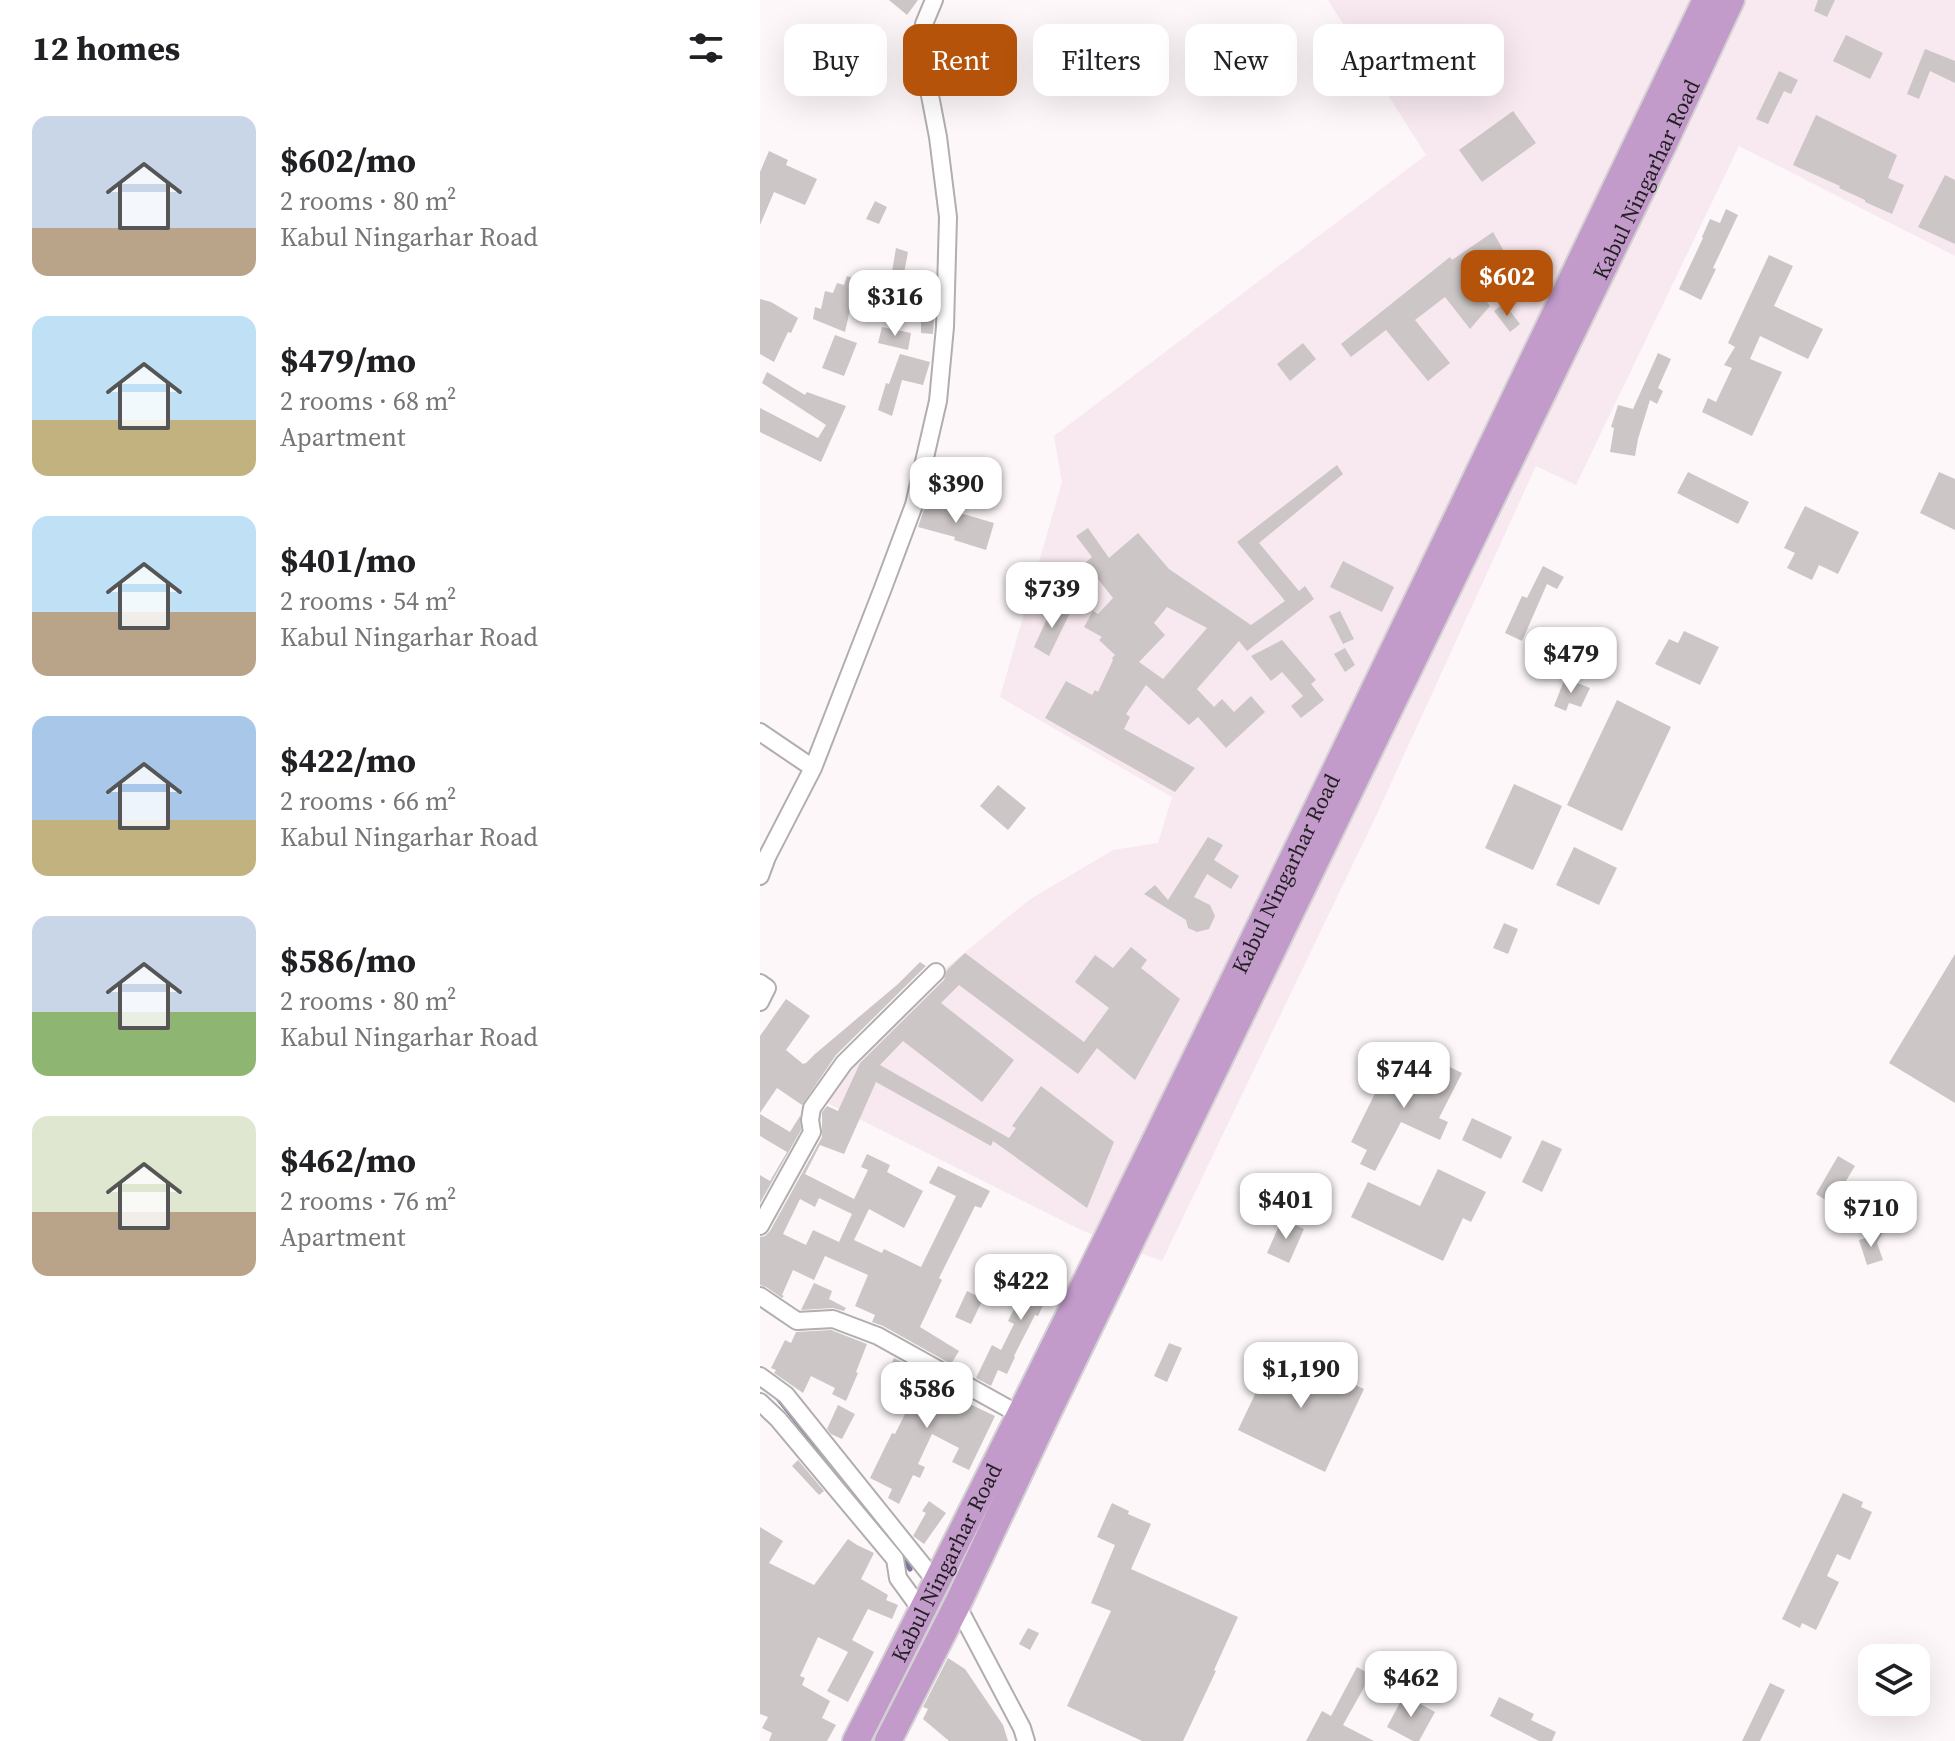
<!DOCTYPE html>
<meta charset="utf-8">
<style>
body{margin:0;font-family:"Source Serif 4",serif;background:#f2f2f2;color:#202124;height:100vh;display:flex;flex-direction:column;font-size:30px;white-space:nowrap}
*{box-sizing:border-box;margin:0}
p{font-size:26px;color:#757577}
.icon{flex:none;width:44px;height:44px;fill:none;stroke:currentColor;stroke-width:2;stroke-linecap:round;stroke-linejoin:round}
.map{position:relative;flex:1;overflow:hidden}
.side{display:flex;flex-direction:column;background:#fff;width:760px}
.side>*{flex:none}
.banner{position:absolute;left:24px;top:24px;width:760px;height:72px;display:flex;gap:16px}
.fabs{position:absolute;left:1098px;top:1644px;display:grid;gap:16px}
.fabs a{display:grid;place-items:center;width:72px;height:72px;border-radius:16px;background:#fff;box-shadow:0 8px 32px #0002;font-size:40px}
.price{position:absolute;translate:-50% -68px;padding:0 18px;border-radius:16px;background:#fff;color:#222;font-size:26px;line-height:52px;filter:drop-shadow(0 2px 4px #0008)}
.price::after{content:'';position:absolute;left:50%;top:48px;width:24px;height:18px;margin-left:-12px;background:inherit;clip-path:polygon(0 0,100% 0,50% 100%)}
.price.current{background:#b45309;color:#fff}
ul{padding:0;list-style:none}
li{display:flex;align-items:center;gap:24px;height:200px;padding:0 32px}
li span{display:grid;place-items:center;flex:none;width:224px;height:160px;border-radius:16px;color:#555}
li>.icon{margin-inline-start:auto}
span .icon{width:96px;height:96px;fill:#fffc;stroke-width:1}
li b{font-size:34px}
h2{display:flex;justify-content:space-between;align-items:center;height:96px;padding:0 32px;font-size:34px}
.tag{padding:0 28px;border-radius:16px;background:#fff;box-shadow:0 8px 32px #0002;font-size:28px;line-height:72px}
.tag.current{background:#b45309;color:#fff}
main{display:flex;flex:1;min-height:0}
.map>svg:first-child{display:block}
.built{fill:#f7e9ef}
.lines{fill:none;stroke-linecap:round;stroke-linejoin:round}
.stream{stroke:#7d769c;stroke-width:5}
.building{fill:#ccc6c6;fill-rule:evenodd}
.minor-casing{stroke:#b2adaf;stroke-width:20}
.trunk-casing{stroke:#d3d2d2;stroke-width:30}
.minor{stroke:#fff;stroke-width:16}
.trunk{stroke:#c29bcb;stroke-width:26}
.labels{text-anchor:middle;dominant-baseline:central;stroke-width:7;stroke-linejoin:round;paint-order:stroke}
.street-label{font-size:22px;fill:#211f20;stroke:#fff}
</style>
<main>
<section class="side">
<h2>12 homes<svg class="icon" aria-label="filters" viewBox="0 0 24 24"><path d="M4 7h16M4 17h16"/><circle cx="9" cy="7" r="2"/><circle cx="15" cy="17" r="2"/></svg></h2>
<ul>
<li><span style="background:linear-gradient(#c9d6e8 70%,#b9a48a 0)"><svg class="icon" aria-label="home" viewBox="0 0 24 24"><path d="M3 11l9-7 9 7M6 9v11h12V9"/></svg></span><div><b>$602/mo</b><p>2 rooms · 80 m²</p><p>Kabul Ningarhar Road</p></div></li>
<li><span style="background:linear-gradient(#bfe0f5 65%,#c2b280 0)"><svg class="icon" aria-label="home" viewBox="0 0 24 24"><path d="M3 11l9-7 9 7M6 9v11h12V9"/></svg></span><div><b>$479/mo</b><p>2 rooms · 68 m²</p><p>Apartment</p></div></li>
<li><span style="background:linear-gradient(#bfe0f5 60%,#b9a48a 0)"><svg class="icon" aria-label="home" viewBox="0 0 24 24"><path d="M3 11l9-7 9 7M6 9v11h12V9"/></svg></span><div><b>$401/mo</b><p>2 rooms · 54 m²</p><p>Kabul Ningarhar Road</p></div></li>
<li><span style="background:linear-gradient(#a9c7e8 65%,#c2b280 0)"><svg class="icon" aria-label="home" viewBox="0 0 24 24"><path d="M3 11l9-7 9 7M6 9v11h12V9"/></svg></span><div><b>$422/mo</b><p>2 rooms · 66 m²</p><p>Kabul Ningarhar Road</p></div></li>
<li><span style="background:linear-gradient(#c9d6e8 60%,#8fb573 0)"><svg class="icon" aria-label="home" viewBox="0 0 24 24"><path d="M3 11l9-7 9 7M6 9v11h12V9"/></svg></span><div><b>$586/mo</b><p>2 rooms · 80 m²</p><p>Kabul Ningarhar Road</p></div></li>
<li><span style="background:linear-gradient(#dfe7d0 60%,#b9a48a 0)"><svg class="icon" aria-label="home" viewBox="0 0 24 24"><path d="M3 11l9-7 9 7M6 9v11h12V9"/></svg></span><div><b>$462/mo</b><p>2 rooms · 76 m²</p><p>Apartment</p></div></li>
</ul>
</section>
<div class="map">
<svg width="1195" height="1741" viewBox="0 0 1195 1741">
<rect width="100%" height="100%" fill="#fdf7f9"/>
<path class="built" d="M568 0H1195V256L979 146 816 485 776 466 617 814 402 1261 323 1231 63 1101 100 1051 182 971 269 900 353 850 398 843 412 797 240 697 302 482 294 436 666 155Z"/>
<g class="lines">
<path class="stream" d="M17 1397 114 1519 130 1541
M140 1555 150 1569"/>
</g>
<path class="building" d="M129 0H158L147 15Z
M1058 0H1075L1067 17 1054 11Z
M1086 35 1123 53 1110 79 1073 61Z
M1165 49 1195 61V83L1170 71 1159 99 1147 94Z
M1019 71 1038 80 1031 94 1024 91 1008 124 996 119Z
M753 111 776 143 722 182 699 150Z
M1056 115 1137 155 1128 178 1144 185 1132 214 1105 202V200L1079 188 1080 186 1033 165Z
M9 151 28 160 26 165 57 179 45 205 14 192 0 225V172Z
M1185 175 1195 180V244L1158 227Z
M115 201 127 207 119 224 106 219Z
M966 209 978 215 953 268 956 269 941 300 919 289 943 238 942 237 950 219 960 223Z
M733 232 754 269 717 290 730 306 710 329 685 297 655 320 690 363 668 381 626 330 591 357 581 344 690 257 692 260Z
M136 248 148 252 138 305 93 296 85 332 53 319 55 307 61 309 65 291 73 293 77 283 84 285 87 276 129 289Z
M1009 255 1033 266 1014 306 1063 329 1048 359 1000 336 990 359 1022 372 992 436 942 412 948 398 956 402 972 368 964 365 975 347 968 343Z
M0 299 11 302 38 318 31 333 28 332 14 362 0 354Z
M744 303 760 324 750 332 734 311Z
M161 304 175 305 173 334 161 333Z
M122 327 151 333 148 350 118 343Z
M75 335 97 343 84 376 62 368Z
M543 343 556 359 530 381 517 364Z
M898 353 911 359 898 388 903 391 897 404 890 400 878 439 875 456 850 452 854 428 851 427 858 405 873 409Z
M140 354 170 362 163 385 142 380 132 416 118 410 126 383 129 384Z
M7 372 45 395 47 392 86 406 61 462 0 432V408L58 438 66 425 2 383Z
M577 465 583 474 499 543 539 591 545 586 554 599 487 651 479 641 437 689 454 707 462 699 474 712 491 696 505 712 466 748 438 717 429 725 386 685 366 714 370 717 364 729 435 768 415 792 285 718 306 681 332 695 335 690 338 692 353 660 352 658 355 655 339 640 342 637 324 627 333 611 338 614 353 598 325 563 332 557 316 536 328 528 349 558 378 533 409 569 491 625 525 601 477 542ZM407 607 447 628 403 679 379 662 405 635 394 623Z
M928 472 989 502 978 524 917 493Z
M1179 472 1195 479V530L1160 513Z
M167 500 200 511V513L234 523 226 550 194 540 195 537 158 527Z
M1045 506 1099 532 1078 574 1059 565 1052 580 1027 568 1035 553 1024 548Z
M583 561 634 587 622 612 570 587Z
M783 566 804 577 797 589 787 584 762 641 745 633 762 596 767 598Z
M293 606 310 613 289 656 274 647Z
M580 611 594 639 583 644 569 616Z
M924 631 959 647 940 685 895 664 909 639 918 643Z
M522 640 556 680 551 684 564 700 541 718 531 706 543 696 522 672 511 681 491 656Z
M585 648 595 665 585 672 574 654Z
M805 678 830 688 821 707 809 703 806 711 794 706Z
M857 700 911 727 862 831 807 805Z
M754 784 802 806 773 870 725 848Z
M238 785 266 808 248 830 220 806Z
M448 837 463 845 454 860 479 876 471 889 447 874 434 897 450 905 455 916 449 929 437 932 428 928 426 920 384 894 395 885 408 900Z
M814 847 857 868 839 905 796 885Z
M744 923 758 929 748 954 733 948Z
M371 947 387 960 381 968 420 999 375 1080 337 1048 318 1074 199 985 181 1003 254 1060 222 1102 143 1041 120 1065 249 1138 256 1128 252 1126 281 1086 354 1142 327 1208 233 1141 231 1146 116 1082 84 1154 60 1145 45 1174 94 1199 108 1170 101 1167 107 1154 130 1165 127 1172 163 1191 144 1228 109 1209 94 1240 122 1253 124 1249 161 1267 196 1196 169 1183 178 1166 230 1191 221 1208 215 1206 179 1278 182 1280 160 1327 199 1351 191 1364 123 1326 112 1322 115 1315 95 1306 108 1275 65 1256 54 1280 33 1270 22 1295 24 1296 22 1298 6 1287 0 1285V1237L5 1236 10 1231 62 1137V1112L67 1106 78 1111 100 1063 184 980 187 970 205 953 324 1042 349 1008 315 982 335 955 353 968ZM59 1198 92 1214 79 1242 53 1230 46 1245 23 1234 40 1199 55 1207Z
M1195 954V1103L1129 1063Z
M160 962 166 966 76 1055 42 1105 17 1088 0 1113V1036L26 999 50 1016 26 1050 43 1064 46 1063 55 1054 138 984Z
M680 1062 702 1073 679 1118 688 1122 680 1140 641 1122 615 1171 600 1164 607 1150 591 1142 628 1067 668 1087Z
M0 1114 30 1132 40 1116 41 1130 0 1203V1175L10 1181 27 1152 0 1136Z
M712 1118 752 1137 741 1159 702 1140Z
M782 1140 802 1149 782 1192 762 1182Z
M1078 1156 1095 1166 1072 1204 1056 1194Z
M678 1169 726 1192 711 1222 703 1218 683 1261 591 1217 608 1182 660 1206Z
M522 1219 544 1229 529 1263 507 1253Z
M1123 1232 1117 1243 1123 1260 1107 1265 1099 1240Z
M291 1256 303 1263 278 1316 275 1315 254 1356 255 1357 247 1374 238 1370 231 1386 216 1378 232 1345 241 1350 254 1324 248 1321 261 1295 262 1296 272 1274 279 1277Z
M54 1283 72 1291 69 1299 86 1308 84 1311 73 1308 41 1310Z
M207 1291 223 1299 211 1324 195 1317Z
M71 1330 107 1344 96 1372 98 1373 86 1401 72 1394 75 1388 51 1376 43 1393 14 1373 16 1370 11 1368 25 1340 31 1343 36 1332Z
M409 1343 422 1348 407 1382 394 1376Z
M517 1348 604 1389 565 1472 478 1430Z
M134 1358 148 1365 144 1373 235 1416 209 1470 192 1462 199 1448 172 1434 158 1464 165 1467 160 1478 153 1475 139 1504 128 1498 132 1489 110 1478 132 1433 135 1434 152 1400 121 1385Z
M78 1405 95 1414 82 1439 71 1434 67 1429Z
M38 1460 64 1491 59 1495 32 1466Z
M1083 1493 1103 1502 1101 1507 1112 1512 1090 1560 1077 1554 1067 1576 1079 1582 1056 1630 1042 1623 1040 1628 1022 1619Z
M169 1501 186 1513 164 1544 153 1536 166 1513 162 1511Z
M352 1503 369 1511 368 1514 391 1524 371 1569 478 1617 454 1670 456 1671 423 1741H382L307 1706 351 1611 331 1603 355 1545 337 1537Z
M0 1527 23 1541 9 1563 54 1585 88 1539 97 1545 114 1553 101 1579 128 1595 126 1600 138 1605 132 1619 108 1609 92 1640 114 1652 88 1702 67 1691 88 1652 58 1637 40 1676 45 1678 42 1685 70 1701 62 1718 76 1725 67 1741H9L12 1733 2 1728 8 1717 0 1714Z
M268 1628 279 1633 270 1650 259 1644Z
M188 1658 205 1669 243 1725 248 1741H189L163 1719 168 1709 163 1707Z
M597 1667 611 1675 583 1725 614 1741H546L562 1711 571 1716Z
M1010 1683 1025 1690 1000 1741H982Z
M644 1695 675 1712 659 1741H653L627 1727Z
M739 1697 774 1714 771 1720 796 1732 792 1741H779L730 1716Z"/>
<g class="lines">
<g class="minor-casing">
<path id="minor" d="M0 732 53 768
M0 876 7 857 53 768 123 588 154 505 178 401 185 327 188 217 178 137 162 54 164 24 174 0
M0 983 7 988 0 1002
M0 1226 52 1132 50 1120 52 1108 84 1063 176 972
M0 1296 37 1321 73 1319 118 1336 260 1415
M0 1376 26 1395 177 1583
M0 1402 18 1419 135 1559 138 1578 162 1611
M197 1605 262 1728 266 1741"/>
</g>
<g class="trunk-casing">
<g id="trunk">
<path id="s1" d="M96 1741C389 1165 666 582 946 0"/>
<path id="s2" d="M128 1741 197 1605 286 1416 903 145 971 0"/>
</g>
</g>
<use href="#minor" class="minor"/>
<use href="#trunk" class="trunk"/>
</g>
<g class="labels">
<g class="street-label">
<text stroke="none"><textPath href="#s2" startOffset="1736">Kabul Ningarhar Road</textPath></text>
<text stroke="none"><textPath href="#s1" startOffset="968">Kabul Ningarhar Road</textPath></text>
<text stroke="none"><textPath href="#s1" startOffset="200">Kabul Ningarhar Road</textPath></text>
</g>
</g>
</svg>
<div class="fabs">
<a><svg class="icon" aria-label="layers" viewBox="0 0 24 24"><path d="M12 4l9 5-9 5-9-5zM3 14l9 5 9-5"/></svg></a>
</div>
<b class="price current" style="left:747px;top:318px">$602</b>
<b class="price" style="left:135px;top:338px">$316</b>
<b class="price" style="left:196px;top:525px">$390</b>
<b class="price" style="left:292px;top:630px">$739</b>
<b class="price" style="left:811px;top:695px">$479</b>
<b class="price" style="left:644px;top:1110px">$744</b>
<b class="price" style="left:526px;top:1241px">$401</b>
<b class="price" style="left:1111px;top:1249px">$710</b>
<b class="price" style="left:261px;top:1322px">$422</b>
<b class="price" style="left:541px;top:1410px">$1,190</b>
<b class="price" style="left:167px;top:1430px">$586</b>
<b class="price" style="left:651px;top:1719px">$462</b>
<div class="banner">
<a class="tag">Buy</a>
<a class="tag current">Rent</a>
<a class="tag">Filters</a>
<a class="tag">New</a>
<a class="tag">Apartment</a>
</div>
</div>
</main>
